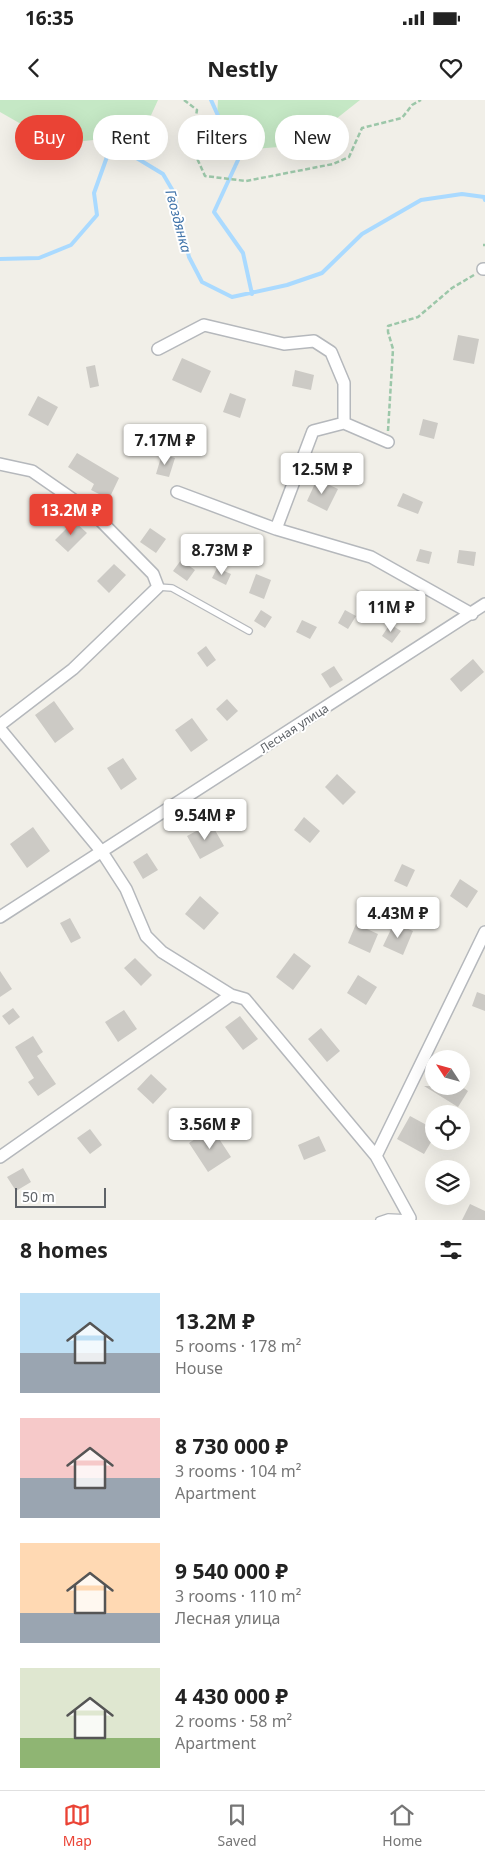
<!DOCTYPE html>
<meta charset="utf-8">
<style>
body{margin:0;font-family:"Noto Sans",sans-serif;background:#f2f2f2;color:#222;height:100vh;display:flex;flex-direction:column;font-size:19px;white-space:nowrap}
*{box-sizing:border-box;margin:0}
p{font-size:16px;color:#767676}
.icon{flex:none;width:28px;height:28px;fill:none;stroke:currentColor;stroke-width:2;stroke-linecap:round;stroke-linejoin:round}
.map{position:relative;height:1120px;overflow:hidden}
.details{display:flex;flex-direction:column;background:#fff;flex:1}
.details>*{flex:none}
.guide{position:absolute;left:15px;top:15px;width:455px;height:45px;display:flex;gap:10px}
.needle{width:32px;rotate:306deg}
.fabs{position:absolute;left:425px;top:950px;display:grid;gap:10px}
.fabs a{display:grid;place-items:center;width:45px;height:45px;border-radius:50%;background:#fff;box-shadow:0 5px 20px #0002;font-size:25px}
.scale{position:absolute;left:15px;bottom:12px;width:91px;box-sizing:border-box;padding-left:5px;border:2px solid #5f6368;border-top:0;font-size:14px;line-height:18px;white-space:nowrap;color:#5f6368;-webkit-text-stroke:4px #fff;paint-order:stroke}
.price{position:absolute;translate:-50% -42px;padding:0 11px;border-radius:5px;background:#fff;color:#222;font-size:16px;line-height:32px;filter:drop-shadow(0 1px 2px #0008)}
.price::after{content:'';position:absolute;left:50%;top:30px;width:15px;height:11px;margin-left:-8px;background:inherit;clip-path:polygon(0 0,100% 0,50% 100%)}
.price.current{background:#ea4335;color:#fff}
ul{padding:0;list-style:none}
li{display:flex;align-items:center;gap:15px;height:125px;padding:0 20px}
li span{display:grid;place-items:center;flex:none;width:140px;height:100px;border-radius:0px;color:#555}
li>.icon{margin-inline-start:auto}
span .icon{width:60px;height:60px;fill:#fffc;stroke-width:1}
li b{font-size:21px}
h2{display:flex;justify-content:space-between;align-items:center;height:60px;padding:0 20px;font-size:21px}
.chip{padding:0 18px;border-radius:22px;background:#fff;box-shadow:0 5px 20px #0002;font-size:18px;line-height:45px}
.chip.current{background:#ea4335;color:#fff}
.status{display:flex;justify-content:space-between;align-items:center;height:35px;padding:0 25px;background:#fff;direction:ltr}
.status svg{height:14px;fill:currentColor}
header{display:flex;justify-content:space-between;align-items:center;height:65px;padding:0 20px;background:#fff;font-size:22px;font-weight:700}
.dock{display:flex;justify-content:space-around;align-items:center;height:70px;border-top:1px solid #e0e0e0;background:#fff;font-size:14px;color:#767676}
.dock a{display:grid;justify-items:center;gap:2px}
.dock .current{color:#ea4335}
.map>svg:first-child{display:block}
.green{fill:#c5e8c5}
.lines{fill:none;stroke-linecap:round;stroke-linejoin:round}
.stream{stroke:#aadaff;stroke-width:4}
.building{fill:#cccac5}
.service-casing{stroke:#b5b8bc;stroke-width:8}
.minor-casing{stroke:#b5b8bc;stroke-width:14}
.path{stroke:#9cc7a9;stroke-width:2.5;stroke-dasharray:5 2.5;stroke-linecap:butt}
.service{stroke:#fff;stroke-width:5.5}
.minor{stroke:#fff;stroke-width:11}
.labels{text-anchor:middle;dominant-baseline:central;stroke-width:4;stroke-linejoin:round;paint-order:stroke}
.street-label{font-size:12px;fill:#5f6368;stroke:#fff}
.water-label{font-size:14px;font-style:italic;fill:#4174aa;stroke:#fff}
</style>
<div class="status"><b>16:35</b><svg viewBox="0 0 49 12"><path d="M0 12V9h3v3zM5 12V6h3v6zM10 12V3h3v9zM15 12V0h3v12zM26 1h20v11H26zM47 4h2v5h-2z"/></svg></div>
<header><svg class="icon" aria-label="back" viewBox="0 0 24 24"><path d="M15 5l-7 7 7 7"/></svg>Nestly<svg class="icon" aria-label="heart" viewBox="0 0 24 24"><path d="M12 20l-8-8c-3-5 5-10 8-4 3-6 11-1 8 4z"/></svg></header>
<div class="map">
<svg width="485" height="1120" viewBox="0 0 485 1120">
<rect width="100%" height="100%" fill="#f1efe8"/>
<path class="green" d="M0 0H158L136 48 103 39 56 44 0 12Z
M218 0H360L303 45 215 52Z"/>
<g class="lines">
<path class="stream" d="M211 0 238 60 214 112 243 153 252 194
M0 159 39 158 71 145 97 115 94 93 108 54 120 48 163 74 173 91 189 157 202 182 232 197 287 185 322 173 362 134 421 100 462 94 484 97 485 100"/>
</g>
<path class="building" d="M458 235 479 239 474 264 453 260Z
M182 258 211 271 201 293 172 280Z
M95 265 99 286 90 288 86 267Z
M295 270 314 275 311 290 292 286Z
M230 293 246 299 240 318 223 312Z
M38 296 58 307 48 326 28 315Z
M423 319 438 323 434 339 419 335Z
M77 353 119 378 109 399 91 390 94 384 68 367Z
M162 354 175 358 169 377 156 374Z
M317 379 338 389 327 411 307 401Z
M403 393 423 402 418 414 397 406Z
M49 397 58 409 47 418 38 406Z
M74 421 87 433 68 452 55 440Z
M150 428 166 439 156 453 140 442Z
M420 449 432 452 429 464 416 461Z
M459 450 476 452 474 466 457 463Z
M181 460 195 470 187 481 173 471Z
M114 464 126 475 109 493 97 481Z
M217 468 231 474 226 485 212 478Z
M256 474 271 480 264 499 249 493Z
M261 510 272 517 265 528 254 521Z
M345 510 356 516 348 529 338 523Z
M302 520 317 527 310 539 296 532Z
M390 524 401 531 392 543 382 536Z
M206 546 216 560 207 567 197 553Z
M473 559 484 572 461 592 450 579Z
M334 566 343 580 330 588 321 574Z
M227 599 238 611 227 621 216 609Z
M54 601 74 629 55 643 35 615Z
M192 618 208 640 191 652 175 630Z
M123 658 137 679 121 690 107 668Z
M337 674 356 692 343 705 325 687Z
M304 717 320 731 310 743 294 730Z
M211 723 224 746 200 759 187 736Z
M33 727 50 751 27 768 10 744Z
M147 753 158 770 143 779 133 762Z
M402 764 415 770 407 787 394 781Z
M460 779 478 791 467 808 450 796Z
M200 796 219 813 204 830 185 814Z
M70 818 81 838 71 843 60 823Z
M394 823 413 831 403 855 383 846Z
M356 824 378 834 370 853 348 843Z
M294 853 311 866 293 890 276 877Z
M135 858 152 875 141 886 124 868Z
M0 871 12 889 0 897Z
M358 875 377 887 366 905 347 893Z
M477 892 485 895V911L472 906Z
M13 908 20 917 9 925 2 916Z
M124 910 137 929 118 942 105 922Z
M240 916 258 939 243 950 225 927Z
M321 928 340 951 327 962 308 939Z
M33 936 43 952 37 956 56 984 38 996 28 982 34 978 15 947Z
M151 974 167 989 153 1004 137 989Z
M424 986H461L468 991 458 1007Z
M410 1016 434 1029V1037L424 1054 397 1039Z
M212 1028 231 1057 208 1072 189 1043Z
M90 1029 102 1045 90 1054 77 1038Z
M319 1036 326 1051 304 1060 298 1045Z
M23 1068 31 1082 16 1091 7 1077Z
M470 1104 485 1111V1120H462Z"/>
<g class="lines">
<g class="service-casing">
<path id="service" d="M158 487 172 488 249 531
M379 1120 388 1117 410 1118"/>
</g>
<g class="minor-casing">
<path id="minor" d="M483 169H485
M158 249 204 225 284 244 314 241 331 252 344 283V323
M0 364 32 371 94 414 153 474 158 487 73 569 0 625
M177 392 276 429 371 457 472 514
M276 429 313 331 344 323 388 342
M0 629 102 752 126 789 146 836 162 852 231 895 245 899 376 1056 410 1118
M0 817 485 504
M376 1056 485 832
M0 1057 231 895"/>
</g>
<path class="path" d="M184 0 197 10 191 45 205 76 246 81 333 64 349 57 362 28 402 18 412 5 421 0
M483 145H485
M388 331 393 249 388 232V226L418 217 452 188 474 175"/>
<use href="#service" class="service"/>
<use href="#minor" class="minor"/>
</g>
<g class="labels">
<g class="street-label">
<text transform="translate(294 628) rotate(-33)">Лесная улица</text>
</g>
<g class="water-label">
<text transform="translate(179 121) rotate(75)">Гвоздянка</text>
</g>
</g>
</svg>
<div class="fabs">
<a><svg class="needle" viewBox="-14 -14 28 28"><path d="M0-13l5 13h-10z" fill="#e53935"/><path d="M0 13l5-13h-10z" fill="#767676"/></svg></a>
<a><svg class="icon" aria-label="locate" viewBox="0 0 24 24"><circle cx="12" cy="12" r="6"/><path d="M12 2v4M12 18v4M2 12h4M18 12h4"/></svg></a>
<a><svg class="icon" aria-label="layers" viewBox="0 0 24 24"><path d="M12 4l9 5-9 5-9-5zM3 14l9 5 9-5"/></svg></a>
</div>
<div class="scale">50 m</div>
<b class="price" style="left:165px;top:366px">7.17M ₽</b>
<b class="price" style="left:322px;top:395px">12.5M ₽</b>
<b class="price current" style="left:71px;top:436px">13.2M ₽</b>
<b class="price" style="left:222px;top:476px">8.73M ₽</b>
<b class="price" style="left:391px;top:533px">11M ₽</b>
<b class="price" style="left:205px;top:741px">9.54M ₽</b>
<b class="price" style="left:398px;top:839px">4.43M ₽</b>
<b class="price" style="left:210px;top:1050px">3.56M ₽</b>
<div class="guide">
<a class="chip current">Buy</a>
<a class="chip">Rent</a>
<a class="chip">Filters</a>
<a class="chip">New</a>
</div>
</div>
<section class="details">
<h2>8 homes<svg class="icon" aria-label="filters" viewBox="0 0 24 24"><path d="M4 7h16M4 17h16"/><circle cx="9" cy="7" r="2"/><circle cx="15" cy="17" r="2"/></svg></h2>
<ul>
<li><span style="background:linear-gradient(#bfe0f5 60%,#9aa5b1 0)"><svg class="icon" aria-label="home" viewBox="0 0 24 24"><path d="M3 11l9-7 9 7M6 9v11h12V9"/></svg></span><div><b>13.2M ₽</b><p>5 rooms · 178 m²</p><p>House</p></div></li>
<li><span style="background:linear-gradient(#f6c9c9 60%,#9aa5b1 0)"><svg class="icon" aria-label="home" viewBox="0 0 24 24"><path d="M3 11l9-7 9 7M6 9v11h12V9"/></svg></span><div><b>8 730 000 ₽</b><p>3 rooms · 104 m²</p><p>Apartment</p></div></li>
<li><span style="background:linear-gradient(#ffd9b3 70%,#9aa5b1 0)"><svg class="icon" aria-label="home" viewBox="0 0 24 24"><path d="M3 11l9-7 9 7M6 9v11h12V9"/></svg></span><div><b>9 540 000 ₽</b><p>3 rooms · 110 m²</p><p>Лесная улица</p></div></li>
<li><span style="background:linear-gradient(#dfe7d0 70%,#8fb573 0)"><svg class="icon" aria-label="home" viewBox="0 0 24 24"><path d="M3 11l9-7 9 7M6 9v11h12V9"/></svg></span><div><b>4 430 000 ₽</b><p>2 rooms · 58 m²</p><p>Apartment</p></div></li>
</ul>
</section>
<nav class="dock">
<a class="current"><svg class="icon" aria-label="map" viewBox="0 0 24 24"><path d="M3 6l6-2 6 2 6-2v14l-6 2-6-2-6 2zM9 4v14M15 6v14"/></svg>Map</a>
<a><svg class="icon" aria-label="saved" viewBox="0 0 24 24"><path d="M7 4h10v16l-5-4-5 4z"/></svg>Saved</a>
<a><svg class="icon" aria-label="home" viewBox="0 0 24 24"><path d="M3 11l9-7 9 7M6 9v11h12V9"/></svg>Home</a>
</nav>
